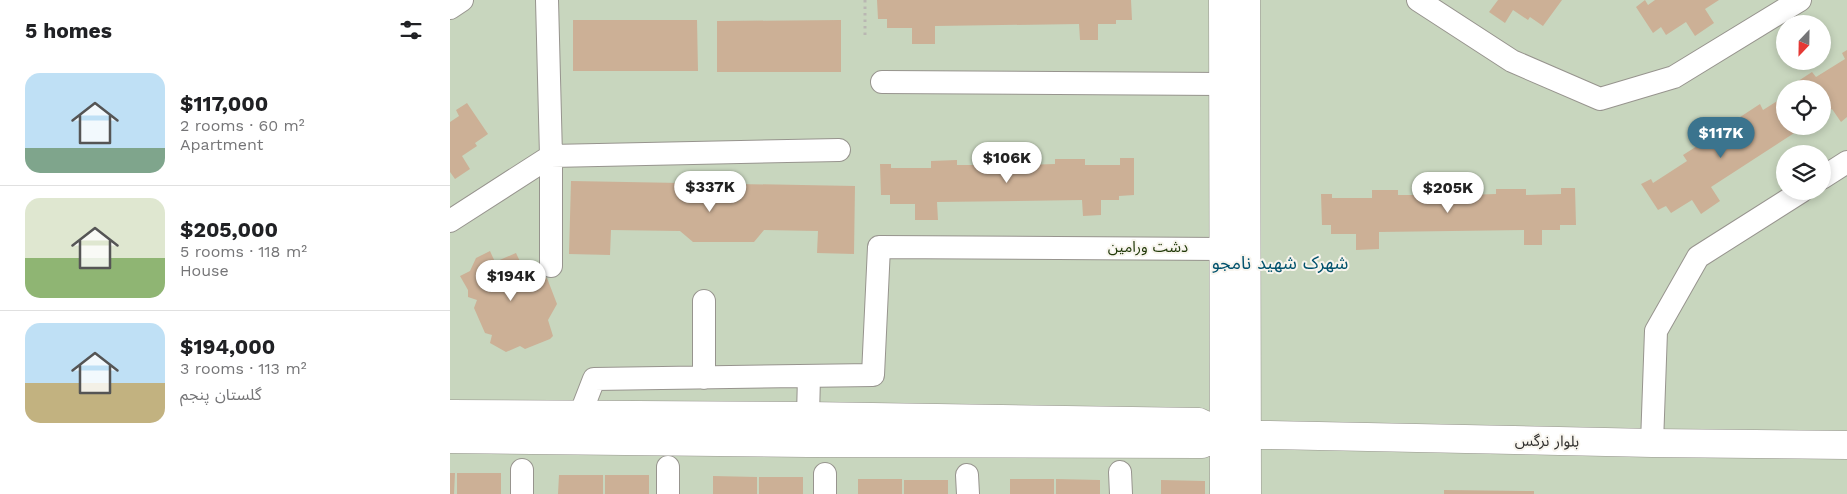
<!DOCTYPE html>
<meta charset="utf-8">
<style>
body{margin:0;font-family:"Work Sans","Noto Sans Arabic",sans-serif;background:#f2f2f2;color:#202124;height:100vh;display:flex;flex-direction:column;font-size:19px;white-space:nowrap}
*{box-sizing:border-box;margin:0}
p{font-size:16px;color:#757577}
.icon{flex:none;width:28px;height:28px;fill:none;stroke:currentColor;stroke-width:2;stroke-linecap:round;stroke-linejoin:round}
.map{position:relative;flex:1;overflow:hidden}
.panel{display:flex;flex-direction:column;background:#fff;width:450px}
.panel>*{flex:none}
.needle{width:32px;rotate:202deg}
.buttons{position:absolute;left:1326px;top:15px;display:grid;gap:10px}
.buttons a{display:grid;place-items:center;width:55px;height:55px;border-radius:50%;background:#fff;box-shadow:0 2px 8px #0003;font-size:25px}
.price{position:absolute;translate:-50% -42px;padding:0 11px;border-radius:18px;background:#fff;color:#222;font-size:16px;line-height:32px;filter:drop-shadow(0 1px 2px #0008)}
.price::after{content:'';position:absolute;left:50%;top:30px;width:15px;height:11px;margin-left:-8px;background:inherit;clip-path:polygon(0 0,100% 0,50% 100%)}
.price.selected{background:#3b748e;color:#fff}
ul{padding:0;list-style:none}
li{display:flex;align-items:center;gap:15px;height:125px;padding:0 25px}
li+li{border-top:1px solid #e0e0e0}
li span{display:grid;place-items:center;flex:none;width:140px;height:100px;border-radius:15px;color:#555}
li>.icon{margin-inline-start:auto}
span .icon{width:60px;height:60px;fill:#fffc;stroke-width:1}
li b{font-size:21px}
h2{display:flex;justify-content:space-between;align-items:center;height:60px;padding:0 25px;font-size:21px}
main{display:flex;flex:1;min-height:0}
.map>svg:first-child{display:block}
.green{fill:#c8d6be;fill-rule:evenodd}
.building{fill:#ccb096}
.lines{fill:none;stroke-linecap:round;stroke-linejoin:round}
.street-casing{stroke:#97948e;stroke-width:24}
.secondary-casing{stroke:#97948e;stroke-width:29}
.path{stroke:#b9b7b2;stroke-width:3;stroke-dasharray:2.5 4;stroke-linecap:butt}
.street{stroke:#fff;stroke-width:22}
.secondary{stroke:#fff;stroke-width:28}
.labels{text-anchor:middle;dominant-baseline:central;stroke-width:4;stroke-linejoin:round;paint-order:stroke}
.park-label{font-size:15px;fill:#223a0a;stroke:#f8f5ee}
.street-label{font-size:15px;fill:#302f2d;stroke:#f8f5ee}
.quarter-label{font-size:18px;fill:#02526d;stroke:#f8f5ee}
</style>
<main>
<section class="panel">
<h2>5 homes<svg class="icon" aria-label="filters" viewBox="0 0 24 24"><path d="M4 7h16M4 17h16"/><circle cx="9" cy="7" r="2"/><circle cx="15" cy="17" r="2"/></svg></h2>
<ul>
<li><span style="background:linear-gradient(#bfe0f5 75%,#7fa58c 0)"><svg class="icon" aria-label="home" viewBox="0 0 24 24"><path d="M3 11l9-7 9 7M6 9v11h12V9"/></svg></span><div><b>$117,000</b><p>2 rooms · 60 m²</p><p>Apartment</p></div></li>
<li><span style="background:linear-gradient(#dfe7d0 60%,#8fb573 0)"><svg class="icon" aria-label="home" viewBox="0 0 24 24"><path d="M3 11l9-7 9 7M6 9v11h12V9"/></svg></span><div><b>$205,000</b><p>5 rooms · 118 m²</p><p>House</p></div></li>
<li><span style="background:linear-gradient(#bfe0f5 60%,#c2b280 0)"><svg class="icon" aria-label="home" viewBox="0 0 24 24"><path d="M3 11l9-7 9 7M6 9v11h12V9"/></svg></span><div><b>$194,000</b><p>3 rooms · 113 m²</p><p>گلستان پنجم</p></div></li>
</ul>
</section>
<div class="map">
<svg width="1397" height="494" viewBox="0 0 1397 494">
<rect width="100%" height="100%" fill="#f8f5ee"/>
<path class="green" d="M0 0H1397V494H0ZM1335 24H1372V61H1335ZM1335 89H1372V126H1335ZM1335 154H1372V191H1335Z"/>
<path class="building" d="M427 0H681L682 20H666V24H648V40H630L629 24 485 26V44H462V28H437V19H428Z
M1048 0H1112L1093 26 1080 17 1078 20 1063 10 1055 23 1039 12Z
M1195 0 1198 5 1205 0H1269L1255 9 1264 23 1245 36 1236 22 1216 35 1211 27 1203 33 1186 7Z
M123 20H247L248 71H123Z
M391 20V72H267V21Z
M1397 50V117L1391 122 1382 109 1372 115V89H1336L1362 72 1366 77 1395 59 1392 53Z
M1335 96V126H1355L1261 187 1270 201 1251 214 1242 200 1221 213 1216 206 1208 210 1191 184 1201 179 1203 183 1237 161 1233 155 1255 141 1258 145 1287 126 1284 121 1310 104 1313 110Z
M17 103 38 134 25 143 27 146 12 156 20 169 5 179 0 172V122L9 116 6 110Z
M670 158H684V195L669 196V200H651V215L633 216 632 200 487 202 488 220H465V204H440V195H431L430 164H441V168H481V161L507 160V165H542V159H573V165L605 164V159H635V165H670Z
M121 181 405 186 404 254 367 253 368 231 314 230 304 242H243L230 231 161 230 160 255 119 254Z
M1014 188V195L1046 194V189H1076V195L1111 194V188H1125L1126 225H1110V230H1092V245H1074V230L929 232V249L906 250V234H881V225H872L871 194H882V198H922V190H948V195H984L983 189Z
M40 251 45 262 66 253 75 272 79 270 97 278 107 304 98 320 103 336 100 339 75 349 70 346 56 352 40 343 42 335 35 333 24 308 27 300 18 297V290L10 276 20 271 26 258Z
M0 473H5L4 494H0Z
M7 473H51V494H7Z
M109 475H153V494H108Z
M155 475H199V494H155Z
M263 476 307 477V494H263Z
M309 477H353V494H309Z
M408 479H452V494H408Z
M560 479H604V494H560Z
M606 479 650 480V494H606Z
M454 480H498V494H454Z
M711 480 755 481V494H711Z
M994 490 1084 491V494H994Z"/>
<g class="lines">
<g class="street-casing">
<path id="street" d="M97 0 101 156V266
M968 0 1062 61 1150 99 1224 77 1350 0
M0 8 12 0
M432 82 773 84
M1372 178 1397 162
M0 221 101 156 389 150
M254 378V301
M130 415 144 379 423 375 429 247 774 249
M358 416 359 376
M1202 443 1206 331 1248 257 1352 191
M218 467V494
M670 472 671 494
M517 475 518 494
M72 494V470
M375 494V474"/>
</g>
<g class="secondary-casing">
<path id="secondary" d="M773 0 774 494
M796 0 797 494
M0 414 358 416 749 422 774 434 752 444 358 443 0 439
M774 434 1202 443 1397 445"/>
</g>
<path class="path" d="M415 0V39"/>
<use href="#street" class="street"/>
<use href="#secondary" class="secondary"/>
</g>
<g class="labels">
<g class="park-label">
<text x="698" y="247">دشت ورامین</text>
</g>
<g class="street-label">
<text transform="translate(1097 441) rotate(1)">بلوار نرگس</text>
</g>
<g class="quarter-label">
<text x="830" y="262">شهرک شهید نامجو</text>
</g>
</g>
</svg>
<div class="buttons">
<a><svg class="needle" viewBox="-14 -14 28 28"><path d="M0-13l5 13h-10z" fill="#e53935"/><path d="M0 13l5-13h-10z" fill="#757577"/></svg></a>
<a><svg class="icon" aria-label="locate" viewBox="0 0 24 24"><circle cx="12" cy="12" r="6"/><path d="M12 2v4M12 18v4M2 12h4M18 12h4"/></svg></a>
<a><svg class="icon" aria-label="layers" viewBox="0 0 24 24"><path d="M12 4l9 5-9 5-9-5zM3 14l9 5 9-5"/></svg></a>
</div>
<b class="price selected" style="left:1271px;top:159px">$117K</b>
<b class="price" style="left:557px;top:184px">$106K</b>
<b class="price" style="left:260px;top:213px">$337K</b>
<b class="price" style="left:998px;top:214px">$205K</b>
<b class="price" style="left:61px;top:302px">$194K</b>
</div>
</main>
